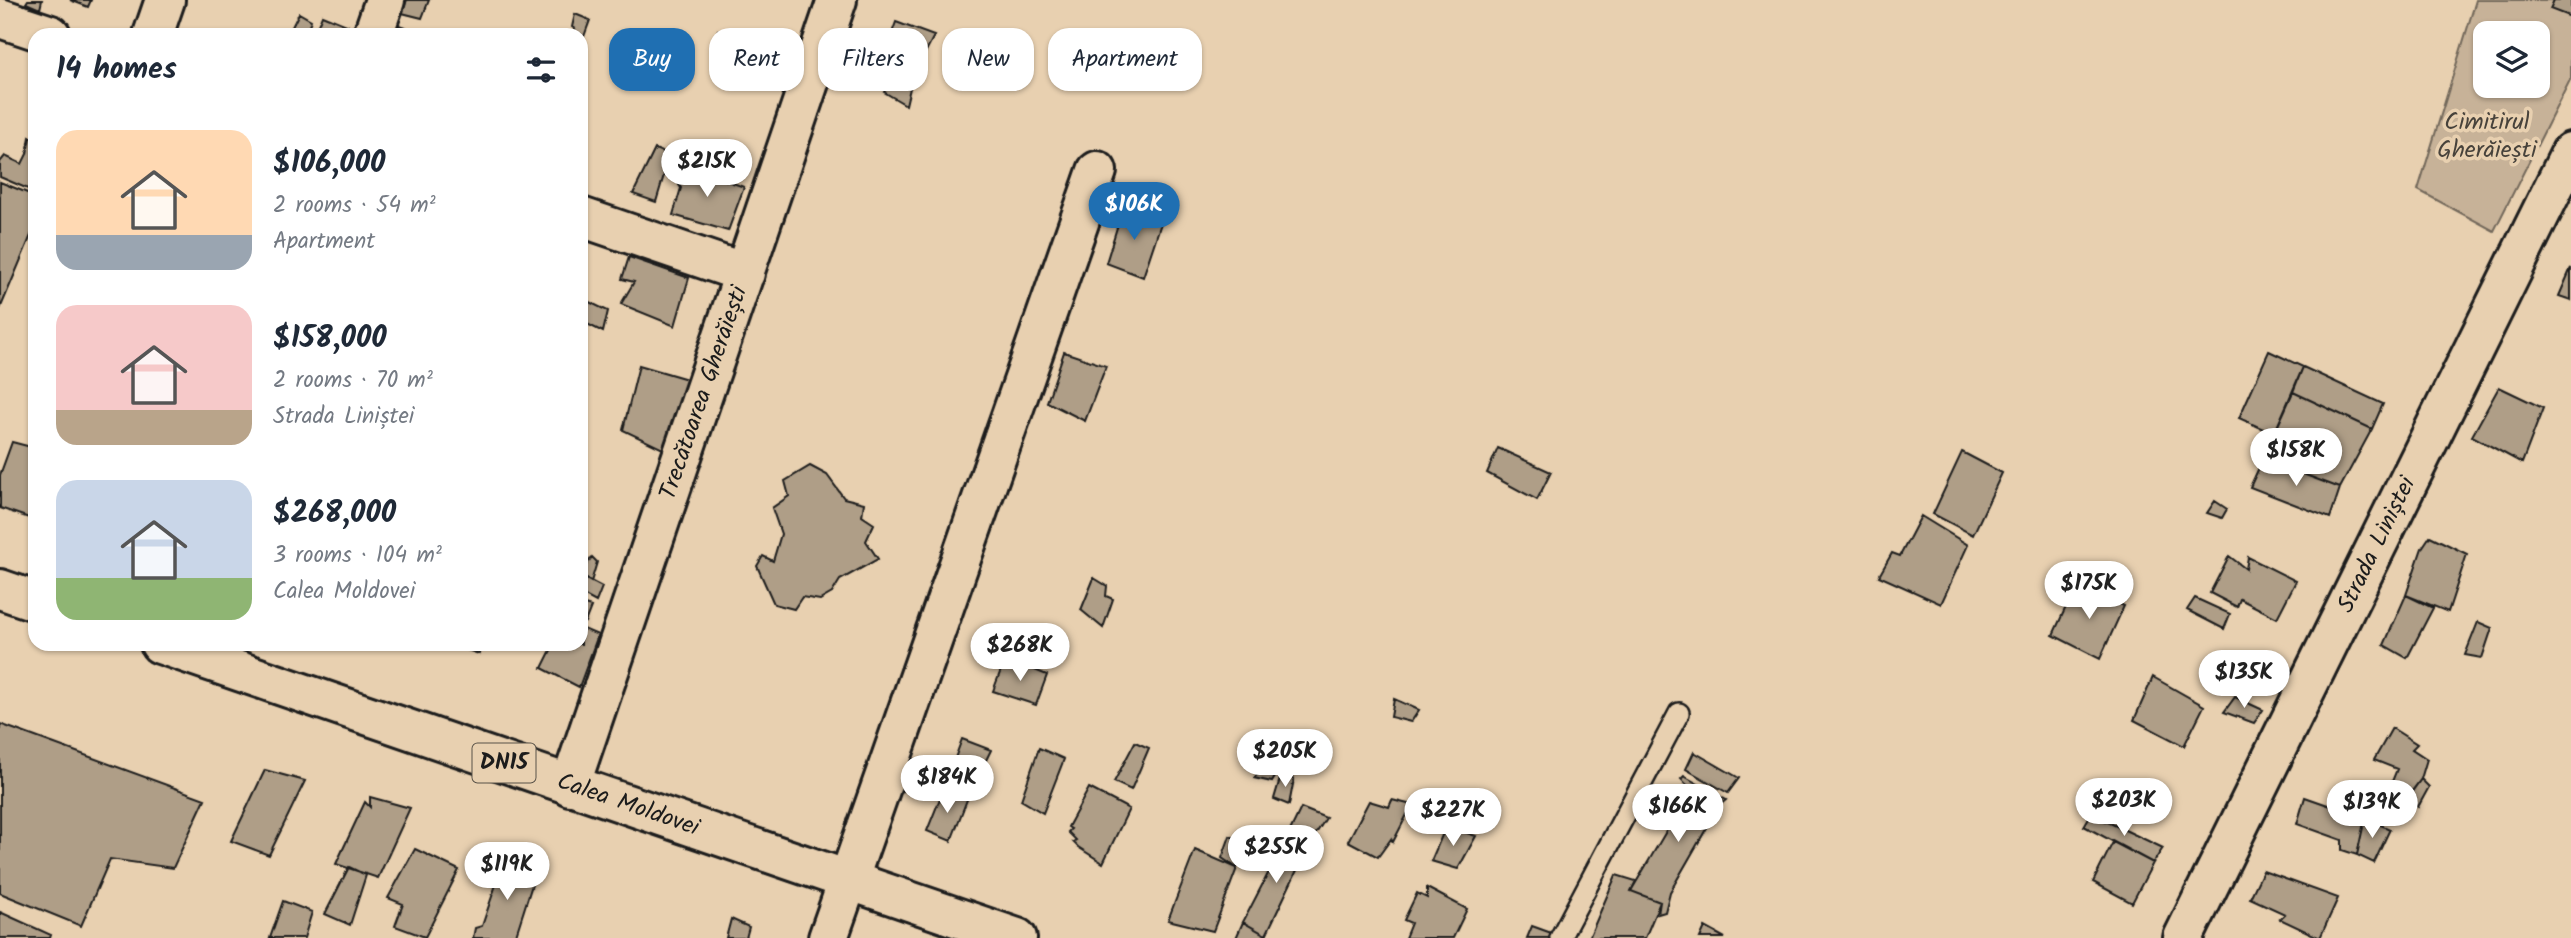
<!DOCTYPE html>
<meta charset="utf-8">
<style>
body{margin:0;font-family:Kalam,sans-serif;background:#f6f6f7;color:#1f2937;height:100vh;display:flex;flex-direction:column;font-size:26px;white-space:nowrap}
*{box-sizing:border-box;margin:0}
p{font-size:23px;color:#747a83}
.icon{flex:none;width:38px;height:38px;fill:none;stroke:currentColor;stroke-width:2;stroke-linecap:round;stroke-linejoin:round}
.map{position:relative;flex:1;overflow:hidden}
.panel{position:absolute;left:28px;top:28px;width:560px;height:623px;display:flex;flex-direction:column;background:#fff;border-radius:21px;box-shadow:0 2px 5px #0004}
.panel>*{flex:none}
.banner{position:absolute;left:609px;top:28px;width:665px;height:63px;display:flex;gap:14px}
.tools{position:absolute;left:2473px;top:21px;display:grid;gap:14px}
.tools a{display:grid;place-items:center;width:77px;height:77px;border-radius:14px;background:#fff;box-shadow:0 2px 5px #0004;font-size:35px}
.price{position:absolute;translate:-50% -60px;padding:0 16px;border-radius:24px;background:#fff;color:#222;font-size:23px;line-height:46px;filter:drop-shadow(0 2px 4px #0008)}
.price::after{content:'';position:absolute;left:50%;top:42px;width:21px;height:16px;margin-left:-10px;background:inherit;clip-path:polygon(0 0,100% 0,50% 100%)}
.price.selected{background:#1f6fb2;color:#fff}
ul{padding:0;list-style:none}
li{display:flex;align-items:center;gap:21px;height:175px;padding:0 28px}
li span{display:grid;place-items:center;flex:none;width:196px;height:140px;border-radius:21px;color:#555}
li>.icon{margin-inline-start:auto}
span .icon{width:84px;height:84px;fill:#fffc;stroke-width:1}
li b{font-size:30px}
h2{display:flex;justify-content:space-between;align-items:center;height:84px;padding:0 28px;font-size:30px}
.tag{padding:0 24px;border-radius:21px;background:#fff;box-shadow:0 2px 5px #0004;font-size:24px;line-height:63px}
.tag.selected{background:#1f6fb2;color:#fff}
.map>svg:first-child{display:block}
.green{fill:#c7b298;stroke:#72675a;stroke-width:2;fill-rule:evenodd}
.building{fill:#af9e87;stroke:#1c1c1c;stroke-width:2}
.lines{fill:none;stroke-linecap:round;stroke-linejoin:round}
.lane-casing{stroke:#1c1c1c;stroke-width:24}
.street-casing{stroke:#1c1c1c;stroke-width:44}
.primary-casing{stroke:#1c1c1c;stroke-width:44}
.lane{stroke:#e8d0b0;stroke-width:19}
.street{stroke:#e8d0b0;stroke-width:38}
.primary{stroke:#e8d0b0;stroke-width:38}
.labels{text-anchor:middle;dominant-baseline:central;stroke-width:7;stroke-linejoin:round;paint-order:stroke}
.shield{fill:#e8d0b0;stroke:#595248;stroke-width:2}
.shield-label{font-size:23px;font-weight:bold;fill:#1c1c1c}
.park-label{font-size:24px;fill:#47423b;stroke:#e8d0b0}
.street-label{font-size:24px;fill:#1c1c1c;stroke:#e8d0b0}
</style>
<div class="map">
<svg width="2571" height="938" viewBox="0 0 2571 938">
<rect width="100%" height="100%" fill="#e8d0b0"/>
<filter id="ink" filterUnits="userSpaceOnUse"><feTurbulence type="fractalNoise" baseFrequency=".0143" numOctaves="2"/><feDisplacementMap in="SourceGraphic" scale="14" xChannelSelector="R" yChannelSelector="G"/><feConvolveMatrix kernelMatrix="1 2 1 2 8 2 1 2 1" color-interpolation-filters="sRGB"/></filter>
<g filter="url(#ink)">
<path class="green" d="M2476 0H2571V78L2494 231 2418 190ZM2485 33H2538V86H2485Z"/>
<path class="building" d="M28 0H42L40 9 26 3Z
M70 0H91L88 7Z
M407 0H429L422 18 402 13Z
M2554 0H2571V17L2550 9Z
M299 13 311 20 306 35 289 33Z
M575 14 590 20 582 42 581 35H571L575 29 572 27Z
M322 15 369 34 368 35H314Z
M896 22 934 36 925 53 888 44Z
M399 25 427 35H395Z
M718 30 765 44 757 72 712 55Z
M888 44 925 53 917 80 892 75 895 57 885 52Z
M892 80 910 88 906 105 884 92Z
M30 137 35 139V192L0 177V162L5 156 22 164 27 154Z
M655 149 670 155 656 202 633 194Z
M684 165 744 187 728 231 673 215 681 188 679 185Z
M0 182 35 196V226L0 309Z
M1123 208 1162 220 1143 277 1106 263Z
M629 257 689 278 675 326 621 304 634 282 622 279Z
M2571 268V300L2559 296Z
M581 298 608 311 603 332 581 321Z
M2269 351 2303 367 2274 434 2239 418Z
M1064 352 1106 366 1085 421 1047 402Z
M639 365 694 381 667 451 623 430Z
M2303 367 2383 404 2372 429 2293 392Z
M2499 387 2543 408 2522 463 2472 436Z
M2293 392 2372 429 2340 488 2263 459Z
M12 442 35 448V520L0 508V475Z
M1498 448 1551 472 1537 500 1487 473Z
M1962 452 2002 473 1973 535 1933 514Z
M2263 459 2340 488 2330 518 2250 487Z
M810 466 827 475 844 498 864 503 862 516 874 524 866 541 878 559 840 580 832 593 820 600 802 597 794 609 774 604 757 566 763 556 773 561 781 534 772 508 789 496 785 481Z
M2215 501 2227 509 2222 518 2207 513Z
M1921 516 1968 545 1941 604 1879 576 1892 553 1900 556Z
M2430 536 2467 554 2448 612 2406 595 2422 548Z
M2229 556 2246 569 2248 557 2296 581 2277 618 2240 599 2237 607 2210 593Z
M592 557 597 562 591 582 581 576V572Z
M581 576 602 587 596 602 581 594Z
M1094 578 1107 586 1106 596 1113 599 1103 628 1081 610Z
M2077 583 2124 606 2100 659 2053 635Z
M2406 595 2433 608 2407 658 2384 645Z
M2195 598 2230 614 2224 629 2187 610Z
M581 604 591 607 585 622 581 620Z
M2478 622 2492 628 2482 658 2465 655Z
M581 628 598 635 579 687 542 668 554 644H581Z
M450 644H486L479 654Z
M1004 662 1018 663 1047 675 1036 705 993 691Z
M2153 677 2204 706 2184 746 2134 720Z
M2235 697 2263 710 2254 723 2224 712Z
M1394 699 1419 710 1411 722 1391 717Z
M0 724 205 799 173 868 110 859 81 926 0 893Z
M2392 728 2417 744 2412 749 2427 759 2421 779 2408 797 2391 784 2397 769 2374 760Z
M962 739 991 750 968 797 943 791Z
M1135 742 1149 748 1131 790 1114 782Z
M1039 748 1064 759 1043 813 1021 800Z
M1694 752 1739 778 1728 793 1686 769Z
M1267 762 1280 769 1272 782 1254 778Z
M265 770 305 781 269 855 231 841Z
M1282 772 1294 779 1289 805 1274 799Z
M1684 776 1726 800 1720 805 1670 892 1665 912 1658 914 1660 902 1631 891 1691 789 1681 779Z
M2421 779 2429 787 2418 807 2406 799Z
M1089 788 1129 809 1103 863 1078 847 1073 842 1076 840 1068 832 1071 829 1068 827Z
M943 791 968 797 951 841 927 831Z
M370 797 410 808 378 878 336 864 365 802 370 807Z
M2305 797 2365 818 2357 855 2342 850V840L2297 824Z
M1392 800 1412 805 1393 842 1391 839 1378 857 1348 841 1369 801 1389 807Z
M1301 808 1326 818 1310 843 1288 835Z
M2091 814 2163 848 2153 863 2084 826Z
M2365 818 2390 829 2374 863 2357 855Z
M1446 826 1476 836 1458 869 1431 861Z
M1288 835 1310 843 1266 935 1243 922Z
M1230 836 1248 844 1237 868 1222 858Z
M2113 842 2153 863 2132 903 2093 882Z
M415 849 459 870 425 937 395 926 403 904 388 898Z
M1195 850 1237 868 1213 931 1168 920Z
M504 861 537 869 515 938H473L475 928 482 926Z
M349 867 366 875 350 925 325 914Z
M2263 871 2338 898 2320 938 2280 919 2285 914 2250 898Z
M1616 875 1636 881 1631 891 1660 902 1645 938H1589Z
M1427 888 1467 909 1453 938H1405L1411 923 1404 920 1417 893 1427 898Z
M283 901 312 912 304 938H270Z
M0 912 51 935 50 938H0Z
M731 919 749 927 746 938H726Z
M1243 922 1266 935 1264 938H1236Z
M1532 926 1554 934 1553 938H1527Z
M1705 927 1725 938H1700Z"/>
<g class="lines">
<g class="lane-casing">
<path id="lane" d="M1560 938 1679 713"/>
</g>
<g class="street-casing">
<path id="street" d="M0 18 51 35
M153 35 165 0
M373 35 385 0
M581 217 745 273
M570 786 837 0
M828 938 1097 171
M2183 938 2571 152"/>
</g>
<g class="primary-casing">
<path id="primary" d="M0 589 35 601
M160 644 1017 938"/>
</g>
<use href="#lane" class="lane"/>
<use href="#street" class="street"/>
<use href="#primary" class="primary"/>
</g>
</g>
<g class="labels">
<rect class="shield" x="472.5" y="743.5" width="63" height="39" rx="5"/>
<g class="shield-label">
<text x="504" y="763">DN15</text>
</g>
<g class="park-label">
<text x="2487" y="122">Cimitirul<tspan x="2487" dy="28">Gherăiești</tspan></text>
</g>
<g class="street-label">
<text transform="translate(704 393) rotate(-71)">Trecătoarea Gherăiești</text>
<text transform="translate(2377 545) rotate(-64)">Strada Liniștei</text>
<text transform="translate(628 805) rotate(19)">Calea Moldovei</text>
</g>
</g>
</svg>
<div class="tools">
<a><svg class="icon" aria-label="layers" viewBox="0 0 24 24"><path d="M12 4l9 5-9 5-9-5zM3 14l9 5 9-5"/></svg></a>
</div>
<b class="price" style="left:707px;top:199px">$215K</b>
<b class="price selected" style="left:1134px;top:242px">$106K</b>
<b class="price" style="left:2296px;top:488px">$158K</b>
<b class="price" style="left:2089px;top:621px">$175K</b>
<b class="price" style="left:1020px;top:683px">$268K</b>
<b class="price" style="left:2244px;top:710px">$135K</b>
<b class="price" style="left:1285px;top:789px">$205K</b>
<b class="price" style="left:947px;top:815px">$184K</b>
<b class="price" style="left:2124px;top:838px">$203K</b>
<b class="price" style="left:2372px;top:840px">$139K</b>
<b class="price" style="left:1678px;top:844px">$166K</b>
<b class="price" style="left:1453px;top:848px">$227K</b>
<b class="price" style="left:1276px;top:885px">$255K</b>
<b class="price" style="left:507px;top:902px">$119K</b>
<div class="banner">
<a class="tag selected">Buy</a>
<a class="tag">Rent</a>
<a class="tag">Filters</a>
<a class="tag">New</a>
<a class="tag">Apartment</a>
</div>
<section class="panel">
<h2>14 homes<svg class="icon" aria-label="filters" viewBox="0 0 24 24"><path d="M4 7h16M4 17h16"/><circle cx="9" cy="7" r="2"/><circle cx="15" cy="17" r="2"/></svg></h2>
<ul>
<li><span style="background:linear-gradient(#ffd9b3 75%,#9aa5b1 0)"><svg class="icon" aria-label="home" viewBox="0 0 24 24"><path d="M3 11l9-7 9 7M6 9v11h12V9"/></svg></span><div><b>$106,000</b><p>2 rooms · 54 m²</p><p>Apartment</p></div></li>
<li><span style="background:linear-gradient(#f6c9c9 75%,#b9a48a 0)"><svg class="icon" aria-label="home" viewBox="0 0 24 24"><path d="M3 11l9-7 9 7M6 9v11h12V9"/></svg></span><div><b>$158,000</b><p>2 rooms · 70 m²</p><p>Strada Liniștei</p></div></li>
<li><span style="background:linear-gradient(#c9d6e8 70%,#8fb573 0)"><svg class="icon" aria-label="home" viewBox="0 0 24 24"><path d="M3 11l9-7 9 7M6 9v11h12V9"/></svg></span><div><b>$268,000</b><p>3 rooms · 104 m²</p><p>Calea Moldovei</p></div></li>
</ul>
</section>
</div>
